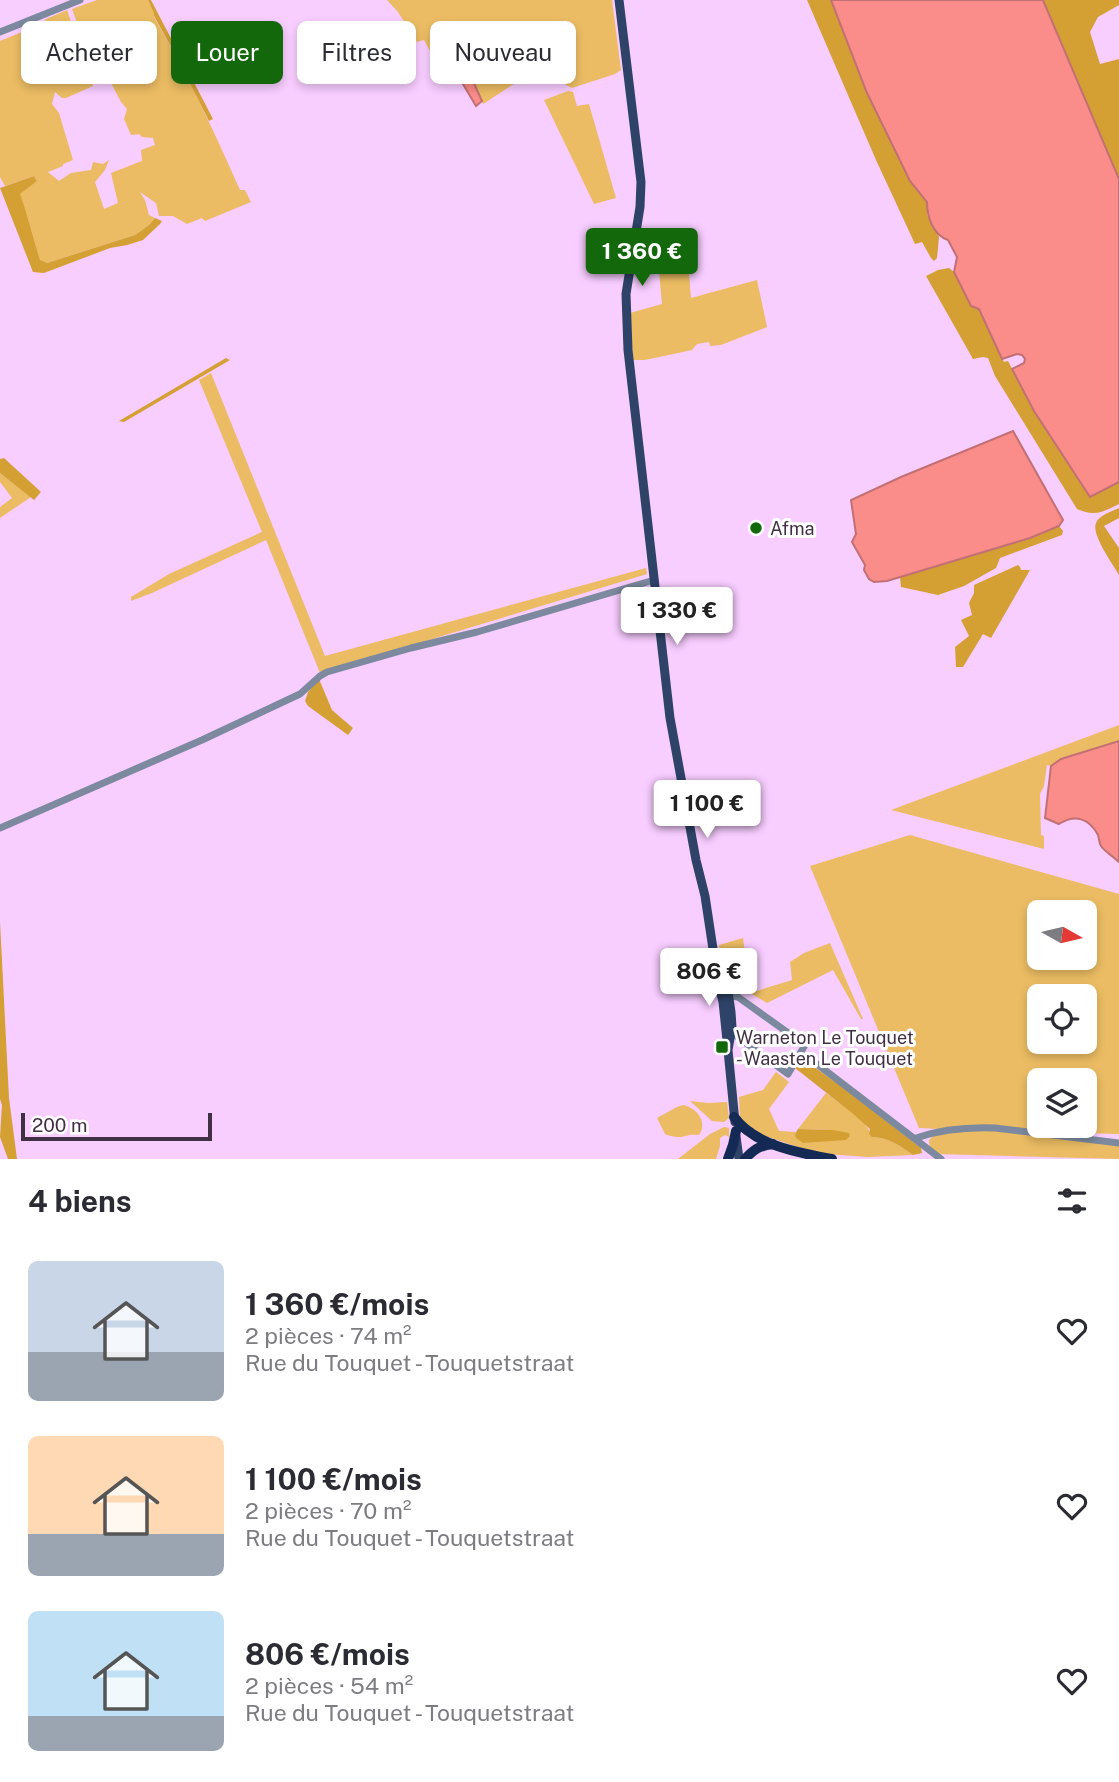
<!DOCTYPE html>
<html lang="fr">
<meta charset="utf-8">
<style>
body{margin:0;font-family:"Public Sans",sans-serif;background:#f7f7f7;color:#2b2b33;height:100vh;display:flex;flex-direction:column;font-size:26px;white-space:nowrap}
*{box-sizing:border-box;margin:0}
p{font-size:23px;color:#7c7c81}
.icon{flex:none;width:38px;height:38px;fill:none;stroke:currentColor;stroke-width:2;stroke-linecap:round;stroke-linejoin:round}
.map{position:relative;height:1159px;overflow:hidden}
.sheet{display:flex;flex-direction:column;background:#fff;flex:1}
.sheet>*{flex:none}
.banner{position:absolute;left:21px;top:21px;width:700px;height:63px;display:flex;gap:14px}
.needle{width:46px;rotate:98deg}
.tools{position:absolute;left:1027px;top:900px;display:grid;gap:14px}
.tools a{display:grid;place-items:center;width:70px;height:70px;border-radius:10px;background:#fff;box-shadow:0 4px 10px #0003;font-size:35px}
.scale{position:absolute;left:21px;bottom:18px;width:191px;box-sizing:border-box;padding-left:7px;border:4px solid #413044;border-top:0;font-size:19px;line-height:24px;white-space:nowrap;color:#413044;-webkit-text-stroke:5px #fff;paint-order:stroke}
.price{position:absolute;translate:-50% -60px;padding:0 16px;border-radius:7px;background:#fff;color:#222;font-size:23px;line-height:46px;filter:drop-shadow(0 2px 4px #0008)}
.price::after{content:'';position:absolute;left:50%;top:42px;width:21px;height:16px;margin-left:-10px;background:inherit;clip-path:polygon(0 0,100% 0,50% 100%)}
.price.selected{background:#14680c;color:#fff}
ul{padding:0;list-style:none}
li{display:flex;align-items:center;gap:21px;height:175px;padding:0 28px}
li span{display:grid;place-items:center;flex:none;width:196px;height:140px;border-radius:10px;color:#555}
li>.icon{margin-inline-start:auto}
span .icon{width:84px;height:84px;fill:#fffc;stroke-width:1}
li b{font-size:30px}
h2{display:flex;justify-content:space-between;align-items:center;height:84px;padding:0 28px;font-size:30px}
.tag{padding:0 24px;border-radius:10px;background:#fff;box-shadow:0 4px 10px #0003;font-size:24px;line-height:63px}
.tag.selected{background:#14680c;color:#fff}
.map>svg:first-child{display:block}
.green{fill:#ebbc63;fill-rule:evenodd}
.forest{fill:#d4a033}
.water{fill:#fa8c89;stroke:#c27074;stroke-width:2}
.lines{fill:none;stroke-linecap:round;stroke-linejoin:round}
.minor{stroke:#7c899f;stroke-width:7}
.major{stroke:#2f4369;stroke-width:9}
.highway{stroke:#142a55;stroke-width:10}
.poi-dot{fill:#14680c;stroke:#fff;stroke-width:2.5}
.labels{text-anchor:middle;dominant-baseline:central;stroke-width:6;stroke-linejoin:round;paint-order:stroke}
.poi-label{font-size:18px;fill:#413044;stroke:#fff;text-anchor:start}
</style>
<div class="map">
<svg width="1119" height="1159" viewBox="0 0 1119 1159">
<rect width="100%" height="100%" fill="#f8cdff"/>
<path class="green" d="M97 0H148L155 13 154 17C186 72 214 131 240 190H245L251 202 205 221 202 218 187 224 173 216H159L156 203 140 192 145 200 149 215 155 218 149 225 135 235 47 263 40 261C33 238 28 216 19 194L37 181 34 176 5 186 0 177V41L44 23 46 19 67 10 93 86 66 98H62L55 92 52 104 59 113 73 160 63 164V166L48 172 59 181 71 173 91 170 93 162 103 164 109 160 105 170 95 182 104 209 118 203 111 173 142 161 141 150 155 145 153 138 142 137 139 134 131 135 124 119 127 109 121 102 109 79 99 83 72 9Z
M387 0H612L621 70 615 74 572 88 560 82 553 63 531 73 483 104 457 48 452 44 430 51 424 40 417 42 398 12Z
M568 91 573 92 577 106 589 104 616 198 594 204 544 100Z
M681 252 689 273 691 298 757 280 767 327 721 345 710 346 709 342 697 344 692 350 645 360H633L630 313 662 304 659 271 637 268 636 261 658 255Z
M211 373 325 656 646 568 647 574 320 673 266 540 152 593 131 601V597L169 574 262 532 199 380Z
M0 473 31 497 0 518V507L12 498 0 482Z
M1119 725V741L1061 758 1051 766 1047 765 1044 786 1040 794 1041 835 1044 836V849L891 810Z
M910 835 1119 894V1134L1005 1131 1119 1146V1159L938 1154C932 1150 929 1148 929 1140L934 1135 961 1130 919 1128 810 866ZM1040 912H1085V957H1040ZM1040 996H1085V1041H1040ZM1040 1080H1085V1125H1040Z
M743 938 747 970 727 972 721 967 719 945Z
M830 943 863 1019H861L833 970 767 1003 750 993 792 980 790 962 804 953Z
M776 1072 789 1082 769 1109 779 1131 796 1132 795 1134 803 1143 810 1142 833 1130 798 1129 826 1093C840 1104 868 1120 872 1137 887 1137 901 1146 913 1155L867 1157 828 1154 804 1149 756 1133 740 1119 739 1097 763 1090Z
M690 1101 708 1103 727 1102 729 1118 724 1122 712 1121Z
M683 1105C697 1108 708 1122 699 1135 685 1133 682 1141 665 1134L657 1118 677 1107Z
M724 1127 729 1128V1137L725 1135 720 1138V1146L716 1159H678L710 1134Z"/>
<path class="forest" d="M148 0H151L213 119 209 121 174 52 154 16V13Z
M807 0H831L867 93 910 181 927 202V214L939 237 937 258 934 261 931 258 922 242 915 244 876 160Z
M1043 0H1119V5L1098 17 1090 32 1100 64 1119 59V179Z
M34 176 37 181 20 194C28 216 33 238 40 260L47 263 135 235 149 225 155 218 162 221 160 224 143 240 127 245 110 248 44 273 33 272 0 188Z
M949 268 954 272 971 306 979 309 1004 362 1008 361 1034 411 1090 496 1119 482V504C1103 512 1094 517 1077 509L995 376 988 358 983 357 973 359 926 276 938 270Z
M226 358 230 360 124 422 119 421Z
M4 458 41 492 34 500 0 473V459Z
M1119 508V518L1104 526 1119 548V575C1113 564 1091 535 1096 523 1098 516 1112 511 1119 508Z
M1059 526 1063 531 1062 535 1000 558 996 568 964 586 938 595 901 587 900 577 1030 538Z
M1018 565 1020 567 1021 570H1030L991 638 983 634 963 667H956L955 647 969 636 961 620 972 615 969 603 974 593V585Z
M319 679 332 710 353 728 348 735 308 706 305 701 308 692Z
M0 922 9 1098 17 1159H8L0 1137 2 1105 0 1099Z
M801 1059 810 1064 845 1089 921 1148 922 1153 913 1155C901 1146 887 1137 872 1137L869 1134 870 1129 852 1113 795 1068Z
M798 1129 833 1130 849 1133 850 1136 846 1140 803 1143 796 1138 795 1134Z"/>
<path class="water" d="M831 0H1043L1119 179V482L1090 497 1034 411 1012 369 1024 363 1025 359 1022 355 1017 354 1002 359 979 309 971 306 954 272 957 257 948 240C933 235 927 217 927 202L910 181 867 93Z
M453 44 458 48 482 101 476 106 457 74 444 47Z
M1013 431 1063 520 1059 526 1030 538 887 581 874 582 869 579 864 570 865 565 852 542 856 534 851 500 901 477Z
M1119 741V862C1114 857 1105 852 1101 846 1099 843 1099 838 1098 835 1089 818 1075 814 1059 824L1045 818 1051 766 1061 759Z"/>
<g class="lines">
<path class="minor" d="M0 32 80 0
M0 828 202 740 300 694 320 676 327 672 411 648 477 632 654 580
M726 999 732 996 738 997 805 1045 788 1074 731 1032
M800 1056 813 1061 941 1159
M916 1138C942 1129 967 1127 995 1128L1119 1143"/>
<path class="major" d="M619 0 641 182 640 207 626 294 628 350 670 718 696 860 705 896 718 982 723 1002 728 1050
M721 978 728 992 731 1012 732 1027 728 1050 735 1122
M736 1136 739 1159"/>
<path class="highway" d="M734 1117C755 1146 800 1153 832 1159
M728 1159 733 1145 736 1131
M745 1159C753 1150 760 1145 773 1144"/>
</g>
<g class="poi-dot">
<circle cx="756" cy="528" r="7"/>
<rect x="715" y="1040" width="14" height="14" rx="3.5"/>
</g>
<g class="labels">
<g class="poi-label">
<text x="770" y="528">Afma</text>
<text x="736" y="1037">Warneton Le Touquet<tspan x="736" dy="21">- Waasten Le Touquet</tspan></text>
</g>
</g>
</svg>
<div class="tools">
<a><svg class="needle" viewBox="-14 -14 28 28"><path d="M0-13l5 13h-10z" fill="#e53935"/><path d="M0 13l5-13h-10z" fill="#7c7c81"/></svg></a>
<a><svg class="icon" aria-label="locate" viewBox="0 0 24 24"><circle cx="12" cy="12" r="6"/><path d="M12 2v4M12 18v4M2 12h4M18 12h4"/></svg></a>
<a><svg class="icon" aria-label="layers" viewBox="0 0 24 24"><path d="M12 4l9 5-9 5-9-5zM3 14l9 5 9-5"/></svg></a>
</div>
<div class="scale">200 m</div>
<b class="price selected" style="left:642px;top:288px">1 360 €</b>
<b class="price" style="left:677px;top:647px">1 330 €</b>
<b class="price" style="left:707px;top:840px">1 100 €</b>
<b class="price" style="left:709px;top:1008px">806 €</b>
<div class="banner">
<a class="tag">Acheter</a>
<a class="tag selected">Louer</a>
<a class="tag">Filtres</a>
<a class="tag">Nouveau</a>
</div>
</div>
<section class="sheet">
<h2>4 biens<svg class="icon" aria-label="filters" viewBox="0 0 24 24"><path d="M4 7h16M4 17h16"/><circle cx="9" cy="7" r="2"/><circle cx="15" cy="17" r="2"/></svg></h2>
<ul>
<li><span style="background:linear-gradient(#c9d6e8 65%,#9aa5b1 0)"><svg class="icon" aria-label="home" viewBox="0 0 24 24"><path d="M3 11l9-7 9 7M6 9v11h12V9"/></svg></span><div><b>1 360 €/mois</b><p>2 pièces · 74 m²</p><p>Rue du Touquet - Touquetstraat</p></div><svg class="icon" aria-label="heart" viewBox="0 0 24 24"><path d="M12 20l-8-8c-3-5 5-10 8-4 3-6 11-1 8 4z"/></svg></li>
<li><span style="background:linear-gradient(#ffd9b3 70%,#9aa5b1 0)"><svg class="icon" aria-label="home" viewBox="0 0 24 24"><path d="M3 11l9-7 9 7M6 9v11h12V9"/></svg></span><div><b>1 100 €/mois</b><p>2 pièces · 70 m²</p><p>Rue du Touquet - Touquetstraat</p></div><svg class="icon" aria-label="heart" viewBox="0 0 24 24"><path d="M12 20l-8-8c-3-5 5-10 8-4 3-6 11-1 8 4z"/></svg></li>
<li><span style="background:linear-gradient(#bfe0f5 75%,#9aa5b1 0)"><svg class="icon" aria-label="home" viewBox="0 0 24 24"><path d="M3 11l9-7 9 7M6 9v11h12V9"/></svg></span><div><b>806 €/mois</b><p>2 pièces · 54 m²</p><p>Rue du Touquet - Touquetstraat</p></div><svg class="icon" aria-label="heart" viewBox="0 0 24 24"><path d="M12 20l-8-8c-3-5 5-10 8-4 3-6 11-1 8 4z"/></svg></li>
</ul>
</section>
